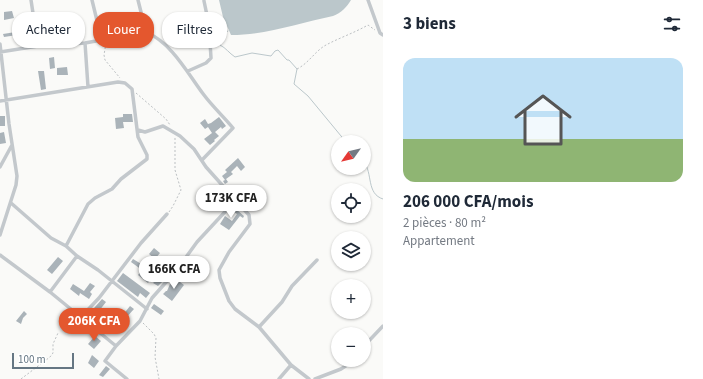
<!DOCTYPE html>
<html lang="fr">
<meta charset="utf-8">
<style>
body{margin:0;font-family:"Source Sans 3",sans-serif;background:#f6f6f7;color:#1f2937;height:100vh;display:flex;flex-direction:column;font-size:15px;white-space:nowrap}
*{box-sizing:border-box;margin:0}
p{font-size:13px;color:#747a83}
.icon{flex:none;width:22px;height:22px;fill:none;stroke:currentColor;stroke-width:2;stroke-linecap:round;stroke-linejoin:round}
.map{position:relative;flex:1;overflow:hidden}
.drawer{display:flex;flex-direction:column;background:#fff;width:320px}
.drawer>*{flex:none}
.top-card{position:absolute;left:12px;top:12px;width:311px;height:36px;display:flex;gap:8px}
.needle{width:26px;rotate:236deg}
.controls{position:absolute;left:331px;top:135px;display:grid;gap:8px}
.controls a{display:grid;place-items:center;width:40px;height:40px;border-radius:50%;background:#fff;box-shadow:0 1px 3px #0004;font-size:20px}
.scale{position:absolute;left:12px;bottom:10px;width:62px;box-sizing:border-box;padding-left:4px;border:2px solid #657683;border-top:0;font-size:11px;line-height:14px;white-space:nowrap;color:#657683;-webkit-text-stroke:3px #fff;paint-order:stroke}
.price{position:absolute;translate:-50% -34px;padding:0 9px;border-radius:14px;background:#fff;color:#222;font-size:13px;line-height:26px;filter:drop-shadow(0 1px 2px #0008)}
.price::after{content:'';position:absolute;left:50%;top:24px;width:12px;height:9px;margin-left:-6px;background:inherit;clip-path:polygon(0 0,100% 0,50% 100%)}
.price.current{background:#e4572e;color:#fff}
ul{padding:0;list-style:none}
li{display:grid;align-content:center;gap:8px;height:212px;padding:0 20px}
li+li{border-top:1px solid #e0e1e3}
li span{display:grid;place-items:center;height:124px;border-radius:12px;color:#555}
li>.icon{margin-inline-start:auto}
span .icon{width:72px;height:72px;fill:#fffc;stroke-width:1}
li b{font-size:17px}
h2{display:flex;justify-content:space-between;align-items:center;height:48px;padding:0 20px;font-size:17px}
.pill{padding:0 14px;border-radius:16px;background:#fff;box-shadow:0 1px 3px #0004;font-size:14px;line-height:36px}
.pill.current{background:#e4572e;color:#fff}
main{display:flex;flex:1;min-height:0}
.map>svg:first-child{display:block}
.water{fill:#bbc7cb}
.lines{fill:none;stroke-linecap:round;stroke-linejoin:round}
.stream{stroke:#bbc7cb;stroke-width:1}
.building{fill:#aab3b9}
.path{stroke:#bbbfc2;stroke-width:1;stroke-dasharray:2 2;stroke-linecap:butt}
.minor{stroke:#c3c8cc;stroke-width:3.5}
</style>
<main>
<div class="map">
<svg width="383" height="379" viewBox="0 0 383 379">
<rect width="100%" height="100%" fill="#fafaf8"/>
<path class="water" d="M219 0H351C347 7 341 13 333 16 299 23 266 35 231 35L223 17Z"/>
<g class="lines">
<path class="stream" d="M228 31C222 34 219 37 220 45 226 48 229 53 235 57L252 53 271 56 275 51 278 50 287 60H289L297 69 294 84 308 96 346 142
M364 162C373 173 366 194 383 199"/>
</g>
<path class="building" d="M12 11 14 18 4 20V12Z
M49 17H54L56 29 52 30Z
M73 18 75 31 68 32 65 19Z
M28 30 29 37 18 39 17 35 4 37 3 34Z
M54 57 55 68 50 69 49 58Z
M67 67 68 75H57V68Z
M38 71H44L46 89 41 90Z
M123 114H132L133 122H123L124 128 116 129 115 118 123 117Z
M0 116H5V126H0Z
M219 117 226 126 222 129 221 127 215 132 219 136 214 140 215 141 210 145 204 139 212 133 208 127 205 129 200 123 205 119 208 124 211 123Z
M4 132 6 143 0 144V133Z
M238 158 245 167 241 171 237 166 231 172 233 174 226 179 228 182 225 184 223 181 225 180 222 176 227 172 225 170Z
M235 206 238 208 237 210 244 216 243 218 240 216 229 230 220 224 225 216 232 221 237 214 231 210Z
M154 248 160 253 155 259 149 254Z
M58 257 63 261 52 274 47 270Z
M133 259 148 268 144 274 151 279 148 283 138 275 142 270 131 262Z
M123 273 150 293 146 298 140 293 138 297 117 281Z
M162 274 165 276 162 279 164 280 158 286 153 283Z
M176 279 184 285 172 301 163 294 166 291H167L170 284 172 285Z
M90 283 95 286 90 292 92 294 89 299 80 293 79 296 70 289 73 284 84 291Z
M102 299 106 302 92 320 87 316Z
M154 304 164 311 161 315 151 308Z
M130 306 134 309 125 319 122 316Z
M24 311 27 314 23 318 21 324 16 321Z
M95 336 101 341 94 349 88 344Z
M92 355 99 361 94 368 88 363Z
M106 366 110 369 103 377 99 375Z"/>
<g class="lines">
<path class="path" d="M106 43 104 55 105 60 120 78
M297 69C309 63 315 51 326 45 339 38 354 33 368 25L375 30
M136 93 166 119 170 125
M169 212 173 206 181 190 175 170V137
M143 323 154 334 156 338 155 357 159 379
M21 379 50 357 53 353V344L58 333"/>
<path class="minor" d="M31 0 38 46 85 43 146 32C172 43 188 74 204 95 213 107 224 117 233 128L202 160
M92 0 100 33 99 40
M138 0 146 32
M368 0 380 33 383 35
M85 43 88 87
M0 44 9 124 17 176 16 185 0 235
M0 52 38 46
M188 71 206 63 211 58 209 25 204 1
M0 101 118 82 125 83 132 89 138 137 147 155V159L121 179 112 189 95 198 88 204 66 246
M138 130 145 132 163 126 180 136 194 149 206 167 249 215 250 224 229 252 219 270 220 278 229 301 235 309 259 327 291 365 309 379
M0 167 12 145
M11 203 51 238 66 246 77 256 98 270 147 309
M0 255 50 292 116 346
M50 292 77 256
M81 317 99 298 141 243 167 214
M259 327 282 302 292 286 317 260
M364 346 383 326
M127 379 105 361 116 346 140 321 152 298 176 271 197 242 235 201
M279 379 291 365
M315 379 341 369 355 360"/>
</g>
</svg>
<div class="controls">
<a><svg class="needle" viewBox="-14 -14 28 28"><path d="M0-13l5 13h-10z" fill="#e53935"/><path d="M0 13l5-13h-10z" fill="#747a83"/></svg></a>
<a><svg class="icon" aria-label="locate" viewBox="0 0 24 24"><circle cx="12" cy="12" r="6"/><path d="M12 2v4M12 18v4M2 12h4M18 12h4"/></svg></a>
<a><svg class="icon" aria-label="layers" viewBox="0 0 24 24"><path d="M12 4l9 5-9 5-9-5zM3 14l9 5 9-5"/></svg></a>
<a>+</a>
<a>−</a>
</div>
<div class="scale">100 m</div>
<b class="price" style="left:231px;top:219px">173K CFA</b>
<b class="price" style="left:174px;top:290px">166K CFA</b>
<b class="price current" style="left:94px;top:342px">206K CFA</b>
<div class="top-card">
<a class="pill">Acheter</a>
<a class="pill current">Louer</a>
<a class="pill">Filtres</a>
</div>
</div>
<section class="drawer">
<h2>3 biens<svg class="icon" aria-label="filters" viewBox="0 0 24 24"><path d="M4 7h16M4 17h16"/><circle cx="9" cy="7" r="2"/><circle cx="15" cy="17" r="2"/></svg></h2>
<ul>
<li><span style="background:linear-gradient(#bfe0f5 65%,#8fb573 0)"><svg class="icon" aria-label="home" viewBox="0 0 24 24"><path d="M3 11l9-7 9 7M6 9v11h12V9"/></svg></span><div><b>206 000 CFA/mois</b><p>2 pièces · 80 m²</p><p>Appartement</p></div></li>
</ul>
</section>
</main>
